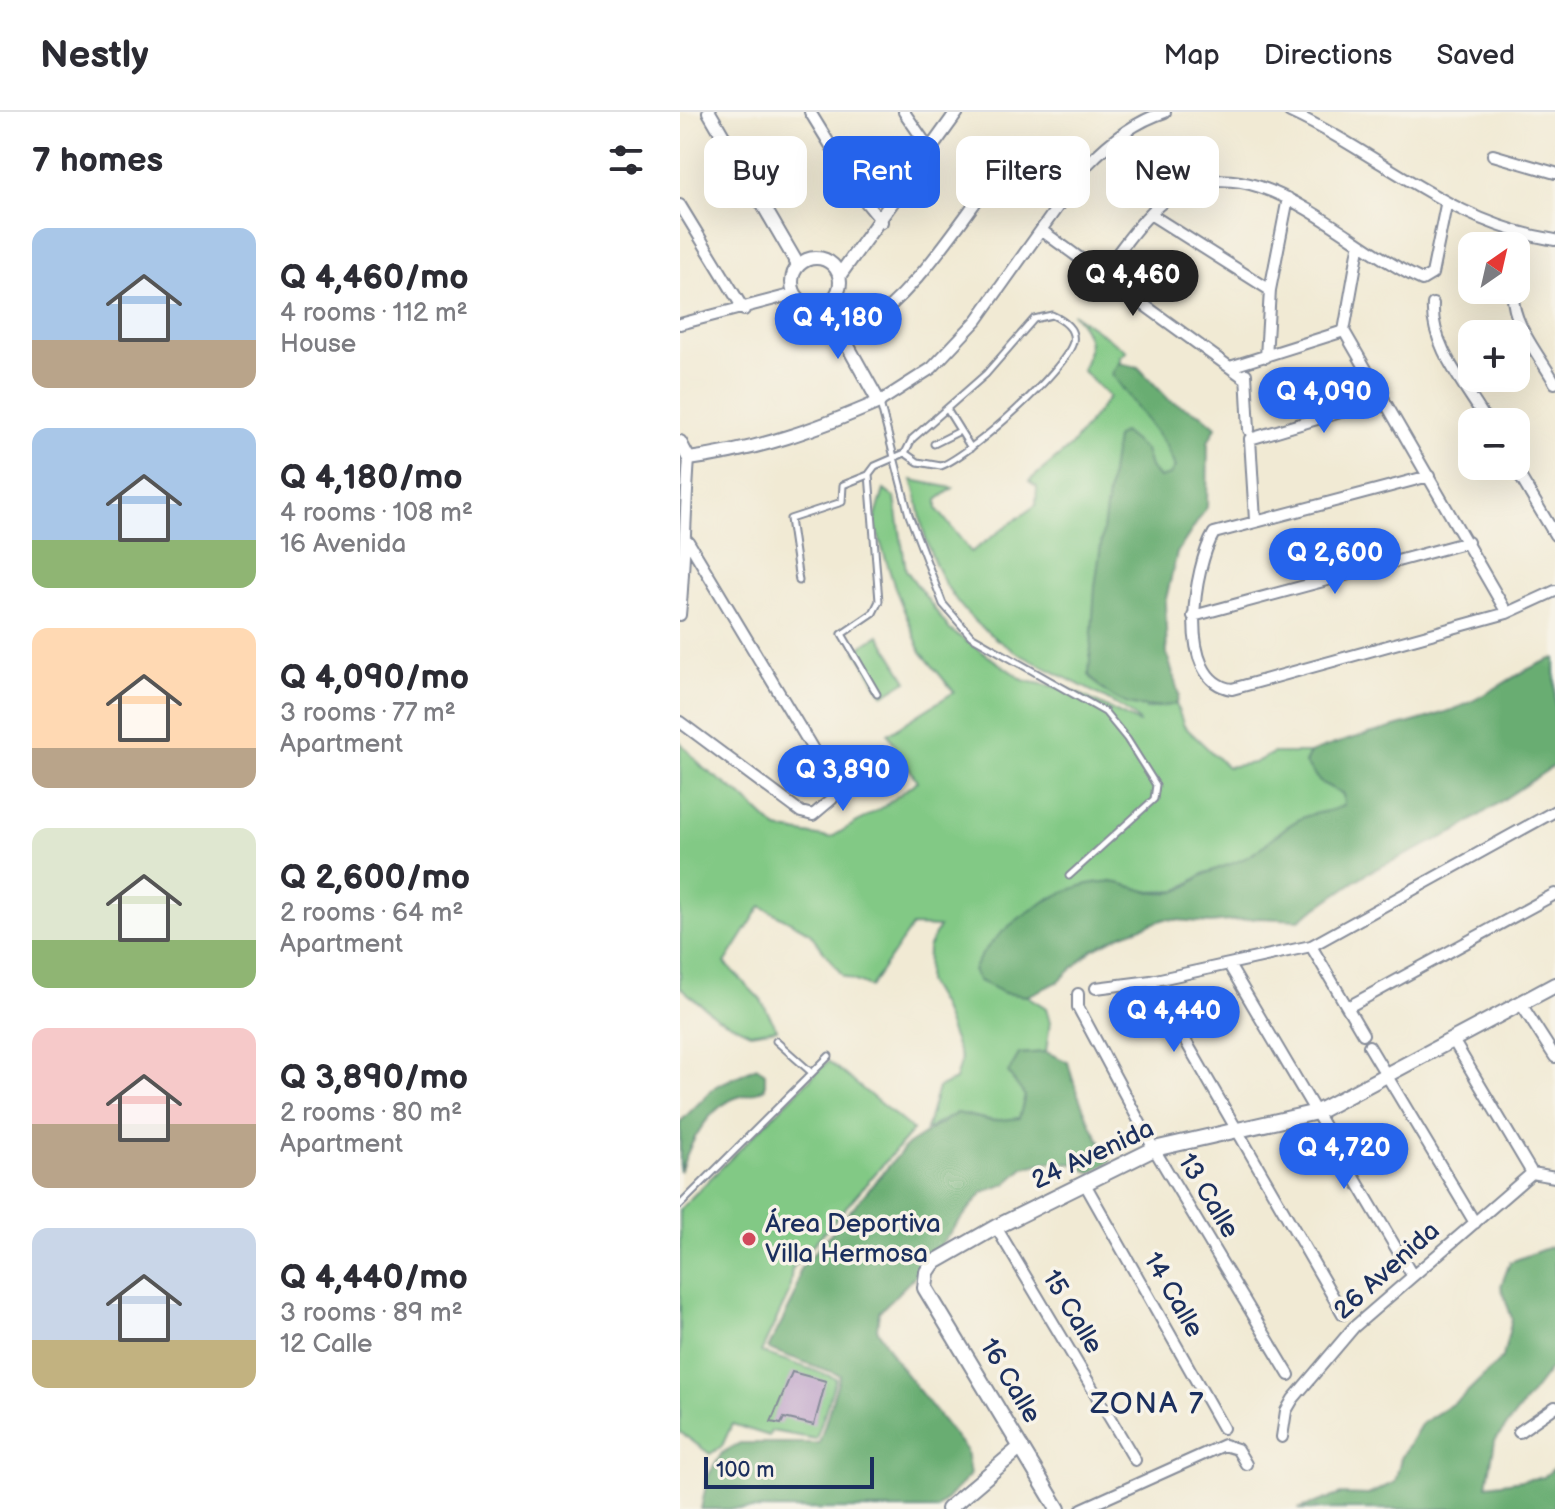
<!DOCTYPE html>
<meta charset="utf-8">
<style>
body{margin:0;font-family:"Balsamiq Sans",sans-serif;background:#f2f2f3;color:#2b2b33;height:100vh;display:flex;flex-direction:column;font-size:30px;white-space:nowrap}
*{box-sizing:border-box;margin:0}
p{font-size:26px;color:#7c7c81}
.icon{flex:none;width:44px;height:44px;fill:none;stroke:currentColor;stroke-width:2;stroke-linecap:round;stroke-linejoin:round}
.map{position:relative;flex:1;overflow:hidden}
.details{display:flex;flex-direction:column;background:#fff;width:680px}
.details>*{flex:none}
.banner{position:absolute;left:24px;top:24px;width:730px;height:72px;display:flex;gap:16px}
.needle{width:52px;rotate:34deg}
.controls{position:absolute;left:778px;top:120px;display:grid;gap:16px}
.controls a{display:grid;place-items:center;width:72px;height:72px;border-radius:16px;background:#fff;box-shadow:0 8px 32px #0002;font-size:40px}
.scale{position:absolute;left:24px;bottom:20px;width:170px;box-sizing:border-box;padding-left:8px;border:4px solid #1b2f5e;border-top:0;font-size:22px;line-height:28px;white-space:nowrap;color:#1b2f5e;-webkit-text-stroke:6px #f7f3e8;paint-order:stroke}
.price{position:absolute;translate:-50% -68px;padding:0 18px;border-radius:28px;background:#2563eb;color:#fff;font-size:26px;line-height:52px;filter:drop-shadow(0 2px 4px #0008)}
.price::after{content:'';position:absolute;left:50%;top:48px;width:24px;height:18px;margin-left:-12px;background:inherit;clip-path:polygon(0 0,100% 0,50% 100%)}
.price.current{background:#222;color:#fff}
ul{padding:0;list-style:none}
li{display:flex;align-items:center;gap:24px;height:200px;padding:0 32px}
li span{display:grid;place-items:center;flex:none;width:224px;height:160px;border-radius:16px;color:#555}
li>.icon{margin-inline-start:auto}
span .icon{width:96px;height:96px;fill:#fffc;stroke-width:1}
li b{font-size:34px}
h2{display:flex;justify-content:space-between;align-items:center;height:96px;padding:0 32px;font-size:34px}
.chip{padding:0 28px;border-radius:16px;background:#fff;box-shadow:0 8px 32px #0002;font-size:28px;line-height:72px}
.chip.current{background:#2563eb;color:#fff}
header{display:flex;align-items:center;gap:48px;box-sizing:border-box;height:112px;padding:0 40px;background:#fff;border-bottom:2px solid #e1e1e2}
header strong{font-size:38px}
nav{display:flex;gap:44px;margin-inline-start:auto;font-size:28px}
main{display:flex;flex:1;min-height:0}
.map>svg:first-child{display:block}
.green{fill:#82c985;stroke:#4e7c72;stroke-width:2}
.forest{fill:#69ad72;stroke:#426e68;stroke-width:2}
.building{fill:#bb9fc8}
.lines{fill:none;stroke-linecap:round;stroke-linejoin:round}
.service-casing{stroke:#868c99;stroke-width:9}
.minor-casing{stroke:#868c99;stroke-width:14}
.tertiary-casing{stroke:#868c99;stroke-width:16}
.secondary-casing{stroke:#868c99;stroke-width:18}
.service{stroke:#fff;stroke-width:5}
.minor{stroke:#fff;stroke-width:10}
.tertiary{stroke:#fff;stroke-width:12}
.secondary{stroke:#fff;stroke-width:14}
.poi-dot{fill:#d1495b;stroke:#f7f3e8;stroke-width:3}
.labels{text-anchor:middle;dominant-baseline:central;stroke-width:7;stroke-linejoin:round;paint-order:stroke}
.street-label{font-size:26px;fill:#1b2f5e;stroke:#f7f3e8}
.poi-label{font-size:26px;fill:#1b2f5e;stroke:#f7f3e8;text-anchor:start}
.quarter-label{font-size:30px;letter-spacing:2px;fill:#1b2f5e;stroke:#f7f3e8}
</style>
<header>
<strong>Nestly</strong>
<nav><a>Map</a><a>Directions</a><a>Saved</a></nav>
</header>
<main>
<section class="details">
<h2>7 homes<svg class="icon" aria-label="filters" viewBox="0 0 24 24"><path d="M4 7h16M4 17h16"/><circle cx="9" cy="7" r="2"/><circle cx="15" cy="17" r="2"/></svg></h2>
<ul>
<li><span style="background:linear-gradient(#a9c7e8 70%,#b9a48a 0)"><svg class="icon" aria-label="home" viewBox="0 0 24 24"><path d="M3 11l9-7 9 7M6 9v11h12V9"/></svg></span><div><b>Q 4,460/mo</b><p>4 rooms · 112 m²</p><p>House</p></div></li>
<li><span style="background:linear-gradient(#a9c7e8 70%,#8fb573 0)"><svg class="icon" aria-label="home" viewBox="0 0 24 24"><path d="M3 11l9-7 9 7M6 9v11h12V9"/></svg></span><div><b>Q 4,180/mo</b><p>4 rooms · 108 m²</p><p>16 Avenida</p></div></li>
<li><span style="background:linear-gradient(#ffd9b3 75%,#b9a48a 0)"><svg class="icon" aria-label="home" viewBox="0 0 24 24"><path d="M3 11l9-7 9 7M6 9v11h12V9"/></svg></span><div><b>Q 4,090/mo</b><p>3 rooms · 77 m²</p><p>Apartment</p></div></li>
<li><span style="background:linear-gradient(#dfe7d0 70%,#8fb573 0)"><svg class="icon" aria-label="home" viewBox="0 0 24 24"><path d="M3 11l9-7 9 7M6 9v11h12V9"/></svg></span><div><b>Q 2,600/mo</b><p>2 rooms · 64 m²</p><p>Apartment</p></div></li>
<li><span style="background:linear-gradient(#f6c9c9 60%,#b9a48a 0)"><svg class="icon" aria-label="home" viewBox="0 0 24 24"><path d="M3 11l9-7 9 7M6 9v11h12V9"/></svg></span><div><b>Q 3,890/mo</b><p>2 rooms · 80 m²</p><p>Apartment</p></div></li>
<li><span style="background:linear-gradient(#c9d6e8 70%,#c2b280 0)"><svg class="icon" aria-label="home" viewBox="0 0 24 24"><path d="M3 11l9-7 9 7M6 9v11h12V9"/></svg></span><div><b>Q 4,440/mo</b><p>3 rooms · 89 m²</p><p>12 Calle</p></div></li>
</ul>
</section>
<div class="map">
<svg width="875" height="1397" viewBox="0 0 875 1397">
<rect width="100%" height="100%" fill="#f7f3e8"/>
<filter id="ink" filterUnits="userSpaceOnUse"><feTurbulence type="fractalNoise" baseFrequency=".0125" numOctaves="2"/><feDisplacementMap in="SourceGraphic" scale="16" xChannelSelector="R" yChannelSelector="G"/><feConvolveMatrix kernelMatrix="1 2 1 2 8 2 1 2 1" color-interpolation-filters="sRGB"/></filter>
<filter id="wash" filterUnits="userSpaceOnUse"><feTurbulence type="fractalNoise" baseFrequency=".006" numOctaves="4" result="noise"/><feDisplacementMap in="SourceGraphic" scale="32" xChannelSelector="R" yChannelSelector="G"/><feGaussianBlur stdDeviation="1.8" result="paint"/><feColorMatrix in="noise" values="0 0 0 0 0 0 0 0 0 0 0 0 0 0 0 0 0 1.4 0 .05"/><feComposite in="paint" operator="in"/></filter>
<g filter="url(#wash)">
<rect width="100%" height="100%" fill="#f1ead4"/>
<path class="green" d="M392 201 447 239 440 245V257L500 354 466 597 496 592 504 614 547 655 574 651 593 641H630L625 651 640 670 663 682 665 693 646 703H630L557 752 525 761 497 779 466 780 431 770 370 786 351 801 324 881 347 884 366 896 370 910 366 940 339 942 345 984 339 1007 315 1009 277 1001 246 1018 258 976 275 968 281 947 260 892 247 870 248 836 259 815 232 814 190 875 163 864 129 820 81 794 45 851 81 888 97 917 70 921 36 905 0 875V630L23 656 62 684 97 717 150 726 206 693 237 669 208 622 274 580 241 540 215 476 194 410 204 378 215 386 226 458 270 518 345 569 389 577 459 611C456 597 354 552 334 539 287 510 260 476 244 421 239 404 239 386 232 368L273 376 257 388V397L291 440 356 393 357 375 349 369 390 335 429 285 402 258C414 234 410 220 392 201Z
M199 523 227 569 203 583 176 538Z
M148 949 233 1018 112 1157 109 1181 81 1240 156 1266 136 1327 91 1319 89 1324 52 1312 42 1334 30 1342 0 1320V1097Z"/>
<path class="forest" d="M438 251 458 255 490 289 521 302 536 315 528 330 527 395 497 441 485 491 487 542 499 583 496 592C459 599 433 594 409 563L415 475 436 326 443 320 465 338 470 355 479 366 490 363 495 355 486 334 432 262Z
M875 546V653L775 720 687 761 619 808 580 806 530 811 485 807 443 822 412 838 378 870 347 884 324 881 299 869 293 859C307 819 388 766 431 770 454 772 474 787 497 779 507 776 515 767 523 763 540 754 558 752 574 741 591 729 609 709 630 703 642 699 652 700 664 693L663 682 640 670 625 651 630 641C677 621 728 615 777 596 811 583 839 557 875 546Z
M366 940 388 950C397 987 412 1017 431 1049L411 1061 395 1052 367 1050 344 1056 326 1072 303 1080 235 1164 199 1200 197 1217 218 1252 286 1338 290 1363 257 1397H21L28 1364 42 1341 60 1331H139L160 1263 88 1237 115 1184 120 1157 227 1033 277 1001 312 1009 339 1006 345 984 328 961 339 942Z
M77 955 85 961V976C73 984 61 982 49 989 23 1003 9 1034 0 1060V1010L36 974Z
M875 1133V1251L815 1329 807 1373 864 1365 875 1355V1397H618L661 1382 688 1383 715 1370 721 1346 742 1311 780 1287 823 1245 832 1207 821 1174 830 1150Z"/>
<g id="blocks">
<path class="building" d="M112 1260 146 1269 134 1313 104 1306 101 1312 91 1310Z"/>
</g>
</g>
<g filter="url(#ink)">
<use href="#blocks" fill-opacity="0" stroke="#868c99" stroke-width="2"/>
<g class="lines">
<g class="service-casing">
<path id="service" d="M200 291 229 403 263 492 291 524 425 600 447 627 476 673 474 687 389 764
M268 299 291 336
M254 332 280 319
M119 469 110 407 162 390 163 373 188 363
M197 582 162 522 193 501 199 489 189 362 195 354 225 341 232 327 306 262 354 207 372 203C383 208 396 216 393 230 385 259 290 343 261 354L238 350 225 341
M96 929 132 961
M0 1093 149 944"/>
</g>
<g class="minor-casing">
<path id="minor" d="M130 0 184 88 202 110
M224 0 251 39
M610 0C703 43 769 111 875 128
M813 43 875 61
M0 93 64 198
M470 102 590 178
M361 118 566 267
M679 135 664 219 827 501
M836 155 841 122
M421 163C441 138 460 108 485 88 569 23 666 135 742 168L752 162 766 93
M833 178C830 210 860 244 875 271
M753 192C750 234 787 275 807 310
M0 212 114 182
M168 229C232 183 263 135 308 73
M586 245 590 178 608 86
M550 255 664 219
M566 262 569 318
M199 290 252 256 297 208 408 52C430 29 454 10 485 0
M834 354 875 423
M749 364 534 421C514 454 495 569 552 577L827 501 875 479
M575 408 570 327 704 287
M0 503C5 450 5 399 9 347
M513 504 788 430
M0 610 121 700 133 703 152 687 155 674 8 429
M631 834 683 922
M549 853 732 1163
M471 869 663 1202
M416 876 471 869 631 834 875 699
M398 882V895L474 1037 609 1263
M841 892 875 945
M668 895 875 782
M773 928 852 1061
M689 934 795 1111
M405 1072 543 1316
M316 1115 455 1348
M839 1320 875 1295
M602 1325 606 1299 613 1287 674 1215 852 1061 875 1065
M402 1397 544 1333 557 1337 566 1352"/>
</g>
<g class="tertiary-casing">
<path id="tertiary" d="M29 0 118 153
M112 170a24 24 0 1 1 48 0a24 24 0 1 1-48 0Z
M159 164 277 0
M0 330 9 347C78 338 137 317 199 290L145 193"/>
</g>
<g class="secondary-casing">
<path id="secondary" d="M268 1397 341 1335
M378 1397 245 1176 247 1160 253 1151 316 1115 474 1037 637 1000 875 873"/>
</g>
<use href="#service" class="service"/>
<use href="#minor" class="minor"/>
<use href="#tertiary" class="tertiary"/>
<use href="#secondary" class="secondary"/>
</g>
</g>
<circle class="poi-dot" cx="69" cy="1127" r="8"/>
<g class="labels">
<g class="street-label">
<text transform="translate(413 1043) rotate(-25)">24 Avenida</text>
<text transform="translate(528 1084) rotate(59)">13 Calle</text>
<text transform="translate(707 1159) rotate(-42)">26 Avenida</text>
<text transform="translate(493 1183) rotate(60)">14 Calle</text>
<text transform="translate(392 1200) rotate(59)">15 Calle</text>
<text transform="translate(330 1269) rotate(59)">16 Calle</text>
</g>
<g class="poi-label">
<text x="85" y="1112">Área Deportiva<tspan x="85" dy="30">Villa Hermosa</tspan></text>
</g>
<g class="quarter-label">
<text x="468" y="1292">ZONA 7</text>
</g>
</g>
</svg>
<div class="controls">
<a><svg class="needle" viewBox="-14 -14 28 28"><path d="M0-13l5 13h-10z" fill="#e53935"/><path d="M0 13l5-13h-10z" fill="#7c7c81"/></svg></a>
<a>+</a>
<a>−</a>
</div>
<div class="scale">100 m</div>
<b class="price current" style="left:453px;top:206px">Q 4,460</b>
<b class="price" style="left:158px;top:249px">Q 4,180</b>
<b class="price" style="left:644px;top:323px">Q 4,090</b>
<b class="price" style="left:655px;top:484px">Q 2,600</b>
<b class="price" style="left:163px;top:701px">Q 3,890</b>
<b class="price" style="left:494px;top:942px">Q 4,440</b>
<b class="price" style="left:664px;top:1079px">Q 4,720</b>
<div class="banner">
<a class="chip">Buy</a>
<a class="chip current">Rent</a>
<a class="chip">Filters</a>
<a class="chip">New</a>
</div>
</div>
</main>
